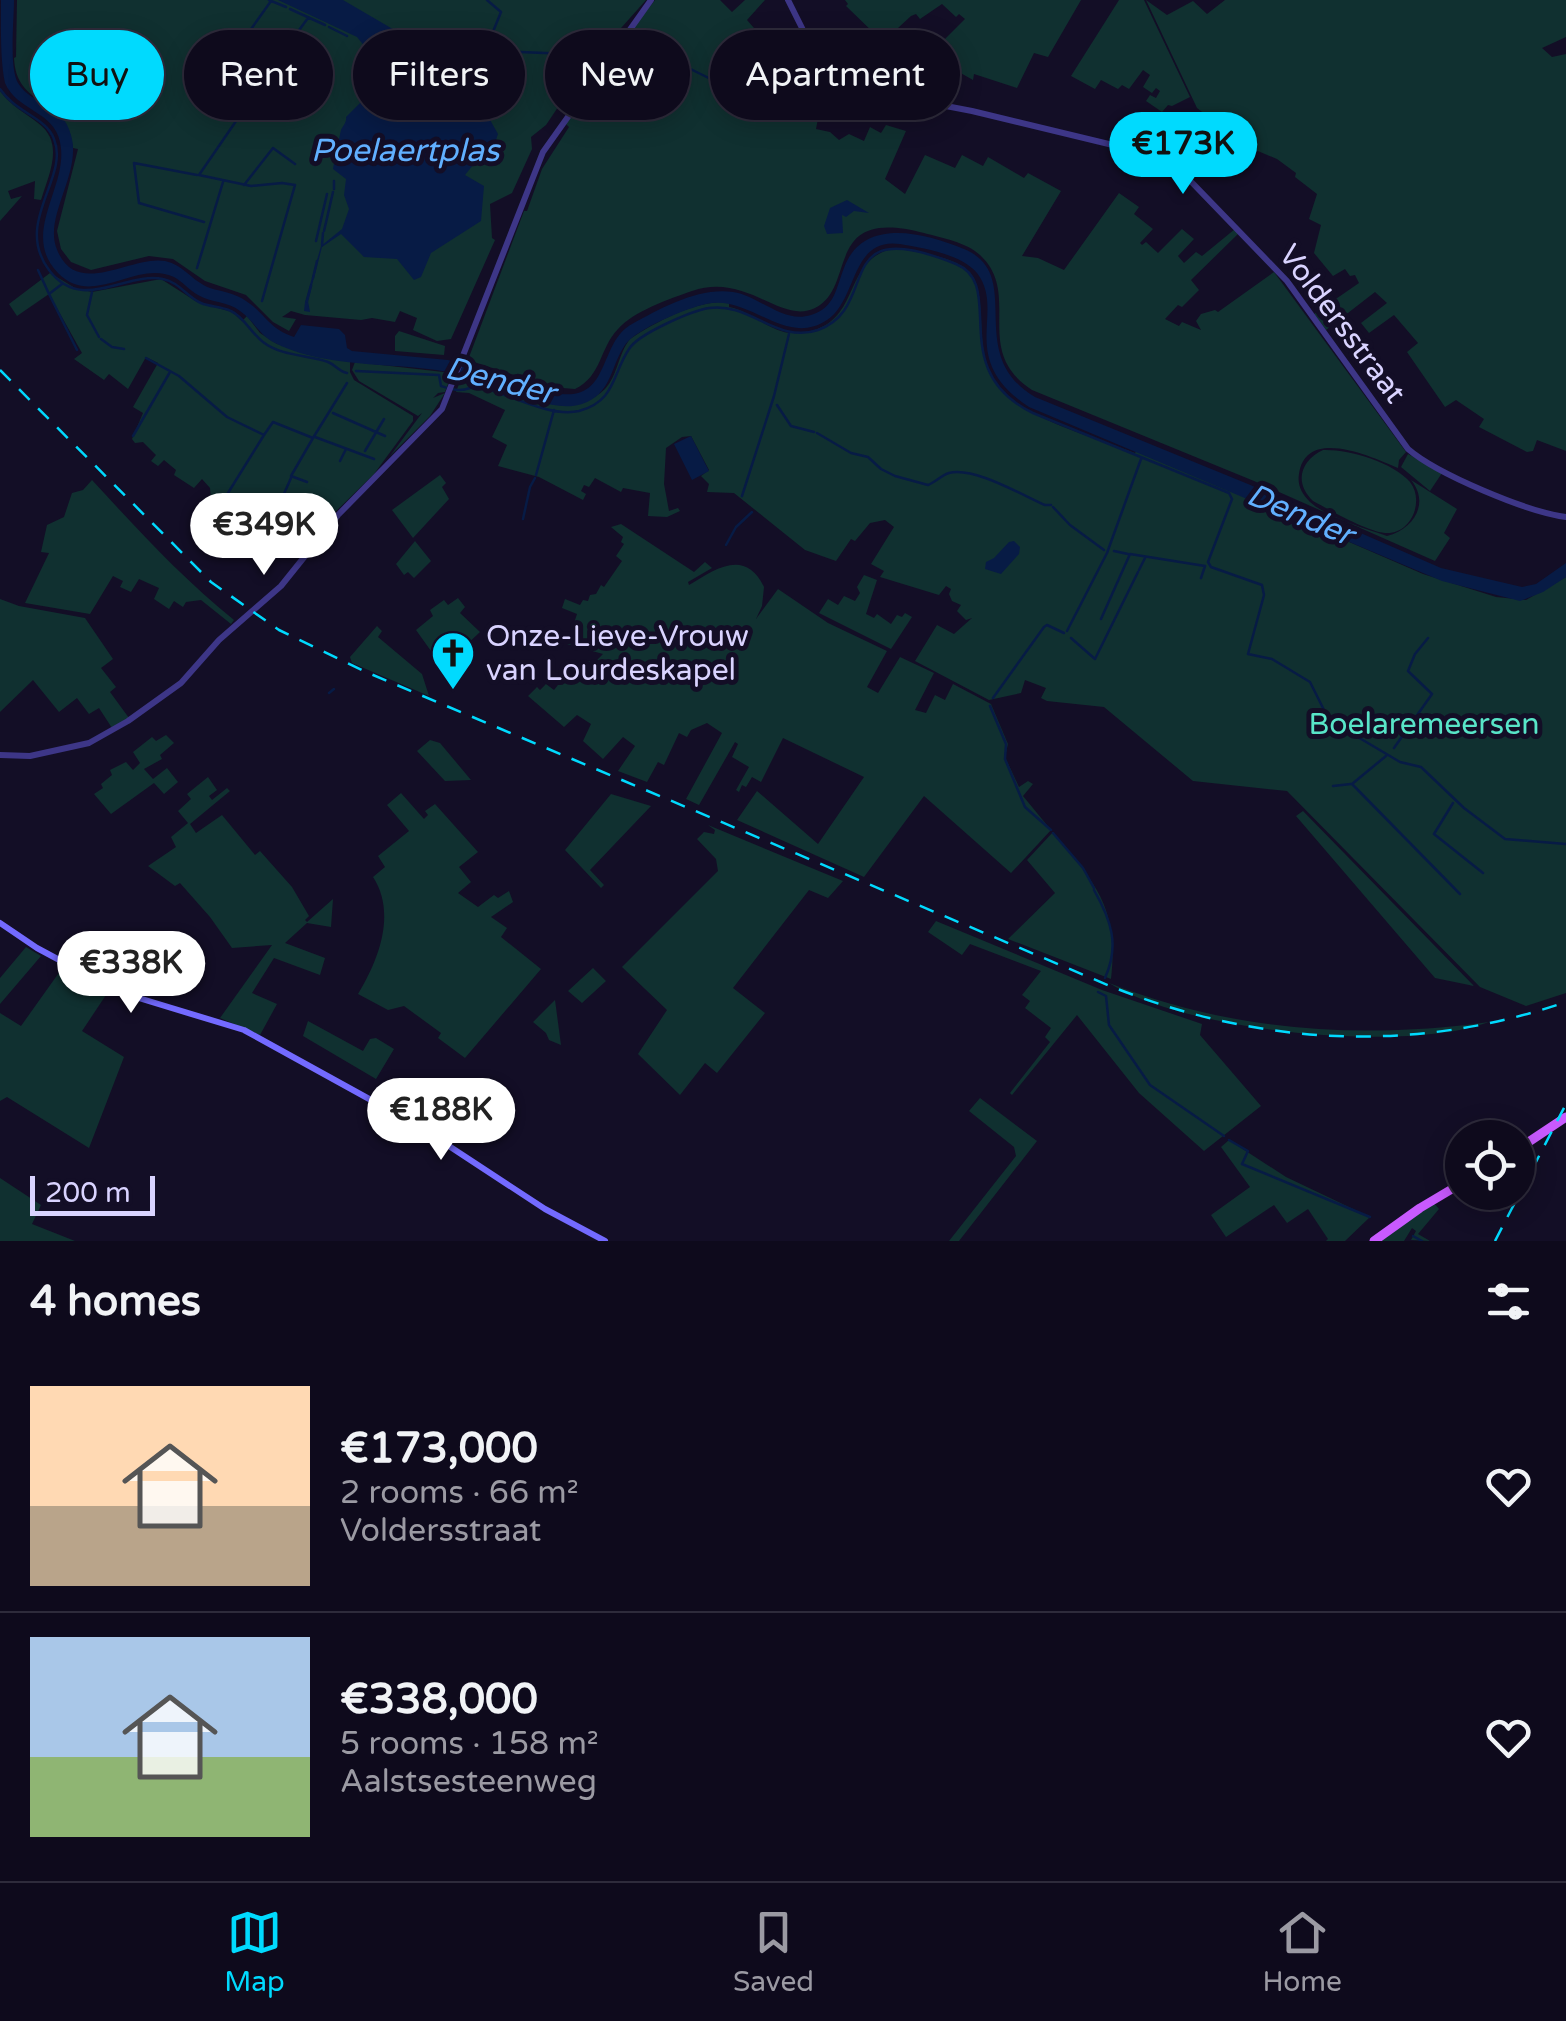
<!DOCTYPE html>
<meta charset="utf-8">
<style>
body{margin:0;font-family:"Varela Round",sans-serif;background:#171325;color:#f1f3f6;height:100vh;display:flex;flex-direction:column;font-size:38px;white-space:nowrap}
*{box-sizing:border-box;margin:0}
p{font-size:32px;color:#9b9aa3}
.icon{flex:none;width:55px;height:55px;fill:none;stroke:currentColor;stroke-width:2;stroke-linecap:round;stroke-linejoin:round}
.map{position:relative;height:1241px;overflow:hidden}
.sheet{display:flex;flex-direction:column;background:#0e0a1c;flex:1}
.sheet>*{flex:none}
.top-card{position:absolute;left:30px;top:30px;width:1000px;height:90px;display:flex;gap:20px}
.controls{position:absolute;left:1445px;top:1120px;display:grid;gap:20px}
.controls a{display:grid;place-items:center;width:90px;height:90px;border-radius:50%;background:#0e0a1c;box-shadow:0 5px 25px #0003,0 0 0 2px #2e2b3b;font-size:50px}
.scale{position:absolute;left:30px;bottom:25px;width:125px;box-sizing:border-box;padding-left:10px;border:5px solid #d9d3ff;border-top:0;font-size:28px;line-height:35px;white-space:nowrap;color:#d9d3ff;-webkit-text-stroke:8px #130e26;paint-order:stroke}
.price{position:absolute;translate:-50% -85px;padding:0 22px;border-radius:35px;background:#fff;color:#222;font-size:32px;line-height:65px;filter:drop-shadow(0 2px 5px #0008)}
.price::after{content:'';position:absolute;left:50%;top:60px;width:30px;height:22px;margin-left:-15px;background:inherit;clip-path:polygon(0 0,100% 0,50% 100%)}
.price.current{background:#00dafe;color:#111}
ul{padding:0;list-style:none}
li{display:flex;align-items:center;gap:30px;height:250px;padding:0 30px}
li+li{border-top:2px solid #2e2b3b}
li span{display:grid;place-items:center;flex:none;width:280px;height:200px;border-radius:0px;color:#555}
li>.icon{margin-inline-start:auto}
span .icon{width:120px;height:120px;fill:#fffc;stroke-width:1}
li b{font-size:42px}
h2{display:flex;justify-content:space-between;align-items:center;height:120px;padding:0 30px;font-size:42px}
.tag{padding:0 35px;border-radius:45px;background:#0e0a1c;box-shadow:0 5px 25px #0003,0 0 0 2px #2e2b3b;font-size:35px;line-height:90px}
.tag.current{background:#00dafe;color:#111}
.tab-bar{display:flex;justify-content:space-around;align-items:center;height:140px;border-top:2px solid #2e2b3b;background:#0e0a1c;font-size:28px;color:#9b9aa3}
.tab-bar a{display:grid;justify-items:center;gap:5px}
.tab-bar .current{color:#00dafe}
.map>svg:first-child{display:block}
.green{fill:#103030}
.water{fill:#071b45}
.lines{fill:none;stroke-linecap:round;stroke-linejoin:round}
.stream{stroke:#071b45;stroke-width:2.5}
.tertiary{stroke:#3d3687;stroke-width:6}
.secondary{stroke:#736aff;stroke-width:6}
.primary{stroke:#c85aff;stroke-width:9}
.rail{stroke:#00dafe;stroke-width:2.5;stroke-dasharray:15 12;stroke-linecap:butt}
.labels{text-anchor:middle;dominant-baseline:central;stroke-width:10;stroke-linejoin:round;paint-order:stroke}
.street-label{font-size:30px;fill:#d9d3ff;stroke:#130e26}
.poi-label{font-size:30px;fill:#d9d3ff;stroke:#130e26;text-anchor:start}
.park-label{font-size:30px;fill:#58e5c8;stroke:#130e26}
.water-label{font-size:32px;font-style:italic;fill:#61b0ff;stroke:#130e26}
</style>
<div class="map">
<svg width="1566" height="1241" viewBox="0 0 1566 1241">
<rect width="100%" height="100%" fill="#130e26"/>
<path class="green" d="M17 0H646L581 73 546 125 531 137 532 149 512 193 490 204 492 238 495 240 451 339 437 341 413 330 417 318 400 311 395 322 372 318 361 320 305 315 291 311 282 317 296 319 289 331 273 322 246 295 205 281 173 259 149 256 91 270 71 262 61 249 57 231 78 149 73 148C68 96 16 109 14 58L16 57Z
M655 0H720L732 12 745 0H765L747 20 754 28 739 42 745 52 765 33 760 41 764 46 761 50 765 54 769 50 772 53 767 60 775 69 773 72 777 77 799 72 800 77 804 76 824 87 816 129 830 132 839 140 849 134 864 141 870 127 881 133 886 125 906 131 885 179 905 194 925 155 955 168 962 155 983 166 988 157 1024 178 1028 173 1061 191 1022 256 1038 258 1064 270 1119 193 1139 207 1134 214 1153 229 1140 243 1142 245 1146 242 1158 253 1182 229 1194 239 1178 256 1184 263 1196 252 1202 256 1235 229 1239 233 1191 280 1199 290 1182 307 1178 305 1165 319 1179 326 1182 322 1201 330 1196 321 1201 314 1215 310 1218 312 1274 272 1406 452 1399 460 1398 468C1372 457 1306 426 1299 474 1297 485 1302 494 1310 502 1328 518 1364 528 1387 536 1414 529 1430 503 1411 480L1457 509 1444 533 1450 538 1435 561 1254 481 1032 390C971 350 1023 295 980 255 966 242 942 238 924 233 821 206 858 287 815 308 781 325 747 272 692 291 669 299 634 311 618 329 599 349 602 376 575 389L551 387 468 360 524 211H527L542 169 569 127 565 123 576 105 583 109 614 65 608 60Z
M845 0H1081L1048 57 1034 53 1017 88 974 74 973 80 948 66 933 51 965 19 959 14 956 17 942 4 920 19 916 14 911 16 871 53 878 61 872 66 859 53 876 35 846 6 848 4Z
M1119 0H1144L1190 97 1172 106 1168 105 1162 112 1146 101 1150 95 1156 98 1160 91 1156 88 1152 93 1143 87 1150 75 1143 70 1129 89 1122 85 1118 89 1101 80 1095 89 1071 76Z
M1146 0 1167 15 1193 1 1207 14 1225 0H1566V37L1542 48 1552 57 1566 54V451L1537 440 1533 451 1527 452 1479 427 1484 419 1456 400 1445 407 1407 352 1418 343 1394 315 1369 333 1361 323 1387 303 1375 292 1326 330 1314 314 1359 283 1355 275 1350 276 1345 269 1333 276 1314 253 1321 225 1309 219 1317 194 1295 177 1296 173 1277 159 1246 146 1197 108Z
M0 91C11 106 24 112 38 123 65 143 49 174 41 200L34 199 35 181 8 191 11 199 22 196 0 221Z
M895 248C916 252 943 255 962 266 995 284 968 348 998 386 1026 420 1094 437 1135 453L1137 450 1423 574 1496 597 1526 600 1566 577V993L1526 1006 1480 987 1287 791 1193 781 1104 707 1047 701 1041 698 1046 688 1025 680 1021 693 989 700 915 661 937 625 954 634 972 618 966 620 957 611 961 605 952 601 949 594 951 589 946 586 939 595 880 577 884 571 871 564 894 527 885 520 870 523 855 541 851 539 836 561 805 550 734 493 707 492 709 484 701 476 709 470 691 436 682 437 666 448 664 484 669 511 678 508 680 511 667 517 648 516 650 493 623 488 621 492 595 478 589 487 584 485 581 491 586 494 583 500 539 477 498 466 507 445 492 437 505 410 469 393 456 392 462 376C502 389 570 424 605 389 618 375 618 354 630 339 658 321 696 300 729 302V307C752 311 772 334 794 333 866 331 837 260 895 248Z
M50 273 75 288 92 292 161 279 197 302 232 312 242 321 247 316 260 333 277 344 350 360V372L354 380 413 416V421L374 474 329 518 310 504 297 525 281 516 278 519C260 507 232 487 211 498L210 488 202 479 194 488 174 475 176 470 164 460 158 466 151 461 156 455 143 442 135 443 132 439 143 413 133 407 158 363 146 357 128 389 109 374 104 380 74 359 82 353 49 294 17 316 9 304Z
M399 331 445 346 444 355 395 351V336Z
M355 362 452 373 445 392 438 393 433 398 445 393 430 416 390 456 422 413 418 416 359 381 352 370Z
M1323 450C1348 449 1393 462 1410 482 1425 501 1411 535 1385 533 1366 531 1330 510 1313 501 1294 483 1300 461 1323 450Z
M1408 454 1442 473 1430 491 1401 467Z
M440 475 446 483 442 487 449 499 413 538 392 510Z
M92 480C138 530 182 578 234 620L231 624 201 600 186 602 183 607 174 601 169 609 154 599 159 588 139 579 131 592 120 587 123 581 113 576 90 614 25 603 49 553 41 552 47 525 64 517 72 493 83 490Z
M621 524 694 572 705 562 712 568 688 582 689 585C714 570 745 547 764 587L762 606 756 619 778 589 828 623 887 651 867 687 878 693 900 657 934 673 915 710 926 713 935 695 945 700 953 684 991 704 1008 744 1005 757 1019 787 1028 781 1033 784 1023 796 1051 830 1011 873 924 796 864 877 737 820 757 791 818 844 864 777 783 738 761 782 752 777 746 787 742 785 739 792 736 790 749 767 732 757 738 744 735 742 699 805 686 799 722 733 707 723 691 730 687 737 679 733 664 765 658 762 647 782 618 771 635 746 623 737 603 759 583 741 591 724 577 715 564 727 528 696 537 687 540 690 546 684 554 690 565 676 561 669 568 662 578 670 589 661 593 664 603 654 567 644 577 614 562 608 565 599 580 605 583 600 588 601 590 595 596 594 601 585 604 587 622 561 616 556 624 544 621 542 623 537 611 527Z
M415 541 431 561 414 578 408 572 404 575 396 564Z
M864 575 877 580 866 614 874 618 877 614 891 624 897 615 902 617 905 613 912 617 891 649 819 613 828 599 838 605 844 596 855 601 860 593 857 587Z
M458 598 465 607 460 613 480 632 462 649 466 655 446 672 416 630 433 616 430 610 444 600 448 605Z
M0 599 19 606 85 618 113 659 101 668 116 687 110 692 129 718 112 728 99 708 89 714 77 698 59 712 33 680 0 712Z
M377 626 382 631 378 637 422 674 429 696 352 663 350 657Z
M166 735 174 743 160 755 162 759 144 769 153 779 167 768 178 782 164 794 154 783 111 814 94 794 103 788 101 784 112 775 110 770 126 762 133 770 140 763 133 752 152 737 156 741Z
M430 740 440 743 471 780 445 781 417 751Z
M208 777 217 790 209 796 212 800 227 788 230 791 190 824 196 833 222 815 255 855 260 851 292 887 309 916 305 920 307 922 333 899 331 927 307 923 285 943 325 958 320 975 274 958 252 993 277 1004 260 1035 220 1018 272 945 232 948 210 917 180 883 175 886 148 866 176 847 171 837 188 823 178 811 191 799 187 794Z
M401 793 424 819 428 815 425 811 435 804 478 852 459 867 471 882 458 893 478 907 494 895 498 898 509 891 513 902 491 917 507 928 501 937 541 969 465 1058 438 1038 441 1033 404 1006 388 1010 358 994C380 958 396 912 373 877L385 867 378 856 409 831 387 805Z
M611 794 651 806 590 870 604 885 601 888 565 850Z
M1303 811 1474 986 1435 978 1296 816Z
M708 825 843 881 828 898 809 890 733 988 765 1013 717 1073 705 1063 680 1095 638 1054 667 1010 622 967 718 871 716 859 697 839 704 832 714 834 715 830Z
M1053 832C1097 885 1119 909 1111 979L1008 939 1055 893 1027 860Z
M936 921 1102 990 1202 1024 1200 1035 1261 1106 1204 1151 1139 1093 1077 1015 1012 1095 1010 1093 1050 1042 1045 1037 1051 1028 1025 1008 1030 1001 1022 995 1041 971 970 944 962 955 928 932Z
M26 947 41 956 0 1004V978Z
M63 967 108 992 82 1031 124 1057 89 1148 7 1097 0 1101V1013L21 1026Z
M593 968 606 981 582 1003 568 991Z
M1109 983C1232 1031 1358 1040 1489 1022 1403 1054 1185 1031 1109 983Z
M555 1000 561 1045 549 1040 546 1033 533 1022Z
M308 1021 363 1051 370 1039 376 1038 394 1049 376 1079 303 1036Z
M980 1098 1037 1141 959 1241H949L1016 1156 1014 1147 969 1111Z
M1229 1140 1286 1177 1370 1217 1345 1241H1326L1328 1239 1308 1209 1287 1223 1274 1205 1226 1237 1211 1215 1250 1187 1221 1147Z
M0 1178 41 1205 32 1224 75 1241H0Z
M1434 1203 1439 1209 1418 1234 1430 1241 1411 1240 1416 1231 1412 1228 1404 1241H1380Z"/>
<path class="water" d="M1 0H14C14 21 9 67 18 83 32 106 63 103 71 135 82 172 45 214 56 247 75 301 130 255 165 261 184 265 193 282 210 288 223 292 235 293 246 301 266 314 268 328 294 337L301 325 339 329 345 335 347 348 352 351 448 360 555 393C612 404 597 343 632 324 661 308 699 287 733 292 760 296 783 324 811 315 835 308 836 288 844 268 863 216 925 233 964 249 1027 275 962 354 1035 397L1248 484 1441 568 1522 587 1536 584 1566 563V577L1543 592 1520 601 1442 581 1029 407C955 358 1007 312 977 273 961 254 923 248 900 244 850 237 858 300 827 320 785 348 750 294 706 304 687 308 636 329 625 345 610 367 612 394 582 404 555 413 520 394 494 386 473 379 450 371 428 369 378 363 319 366 273 342 259 334 253 320 240 311 228 301 211 303 198 295 189 290 183 282 174 277 136 259 93 309 58 273 19 233 70 186 60 142 54 111 17 111 5 83 0 60 1 25 1 0Z
M278 0H343L415 42 424 61 472 84 483 100 484 109 498 134 493 149 481 155 465 175 484 186 481 221 431 253 421 277 414 280 397 259 364 257 341 234 322 247 308 301 310 312 304 311 305 302 321 246 342 229 349 209 344 195 346 179 333 169C334 164 340 134 341 130 343 126 347 122 346 117L362 101 361 97 378 63 357 37Z
M847 200 869 213 854 211 846 217 842 215 843 233 827 234 824 226 830 208Z
M691 436 709 471 692 480 674 444Z
M1014 541 1020 547 1019 554 1001 574 985 569 986 562 994 558 1009 542Z"/>
<g class="lines">
<path class="stream" d="M269 0 286 7
M487 0 501 12 488 44
M290 9 325 25
M308 18 291 41 328 70
M329 27 347 36
M620 50 636 42 749 98 801 77
M492 51 569 54
M571 54H578
M581 54H598
M0 89C16 113 46 117 54 139 70 178 13 222 49 270 82 314 126 271 163 279 179 282 187 297 201 303 210 307 221 306 231 311 244 317 251 333 263 342 281 356 307 355 328 362 336 365 338 371 347 373
M207 91 271 1
M197 175 134 163 139 203 204 222
M244 185 273 148 295 164
M334 189V181
M324 231 333 192
M316 241 327 194
M322 245 323 233
M197 268 223 182
M38 270 49 294
M313 278 317 261
M62 284 49 294 77 350
M92 292 87 315 99 337
M262 301 295 185 282 183 251 186 199 175 291 41
M307 301 311 286
M101 339 112 347 124 349
M146 358 179 376 227 417 264 435 273 422 313 438 347 383
M356 371 439 375 441 386C451 389 459 392 470 388 472 387 474 385 476 385 482 384 486 388 491 390 516 398 552 417 579 411 616 401 612 374 629 349 638 334 691 311 709 308 750 302 777 344 818 330 883 307 827 212 956 264 1008 285 944 370 1033 413L1229 493 1232 499 1208 562 1211 567 1262 585 1264 595 1248 654 1272 659 1310 682 1329 720 1400 762 1421 767 1464 808 1505 839 1566 844
M777 405 791 426 814 432
M333 413 385 436
M817 433 851 453 868 457 881 469 895 476 928 485C935 482 942 475 949 473 973 466 1022 495 1045 505H1051
M133 436 170 372
M315 437 374 459
M365 451 384 419
M340 461 346 449
M536 475 554 410
M291 478 275 514 295 525
M307 482 291 476 313 438
M228 493 264 435
M742 496 774 396 789 334
M1053 507 1070 525 1104 550
M523 519 530 487 535 478
M726 545 736 527 752 512
M1114 551 1128 554
M1139 570 1145 558
M1201 578 1205 566
M1101 619 1130 554 1205 566
M1067 631 1107 553 1141 459
M1071 638 1095 659 1138 572
M329 693 334 689
M993 698 1044 627 1047 625 1064 633
M990 706 1006 744 1005 759 1025 807 1051 830
M1394 748 1432 694 1408 671 1415 654 1428 638
M1386 756 1352 784 1460 894
M1333 786 1351 784
M1453 803 1434 834 1483 873
M1053 833 1083 868 1094 888
M1094 890C1111 920 1120 945 1105 978
M1098 992 1106 996 1109 1025 1150 1085 1224 1136
M1229 1140 1248 1151 1242 1164 1370 1217
M1413 1236 1422 1241"/>
<path class="tertiary" d="M788 0 813 50 852 88 972 111 1146 153 1176 166 1287 281 1408 449C1437 474 1527 512 1566 517
M0 755 30 756 89 743 128 721 181 683 219 640 281 586 338 515 442 409 543 152 651 0"/>
<path class="secondary" d="M0 923 37 948 119 992 244 1030 420 1127 545 1209 605 1241"/>
<path class="primary" d="M1518 1149 1566 1117
M1374 1241 1420 1208 1462 1183"/>
<path class="rail" d="M0 370 211 582 279 630 366 672 1110 986C1259 1046 1414 1054 1566 1002
M1495 1241 1566 1104"/>
</g>
<defs>
<g id="church-pin" transform="scale(2.25)"><path d="M0 17L-7.5 6A9.5 9.5 0 1 1 7.5 6Z" fill="#00dafe" stroke="#130e26"/><path d="M-1.2-6h2.4v3.5h3.3v2.4h-3.3V6h-2.4V-.1h-3.3v-2.4h3.3Z" fill="#111"/></g>
</defs>
<g fill-rule="evenodd">
<use href="#church-pin" x="453" y="653"/>
</g>
<g class="labels">
<g class="street-label">
<text transform="translate(1342 324) rotate(53)">Voldersstraat</text>
</g>
<g class="poi-label">
<text x="486" y="636">Onze-Lieve-Vrouw<tspan x="486" dy="34">van Lourdeskapel</tspan></text>
</g>
<g class="park-label">
<text x="1424" y="724">Boelaremeersen</text>
</g>
<g class="water-label">
<text x="405" y="151">Poelaertplas</text>
<text transform="translate(500 381) rotate(14)">Dender</text>
<text transform="translate(1300 515) rotate(23)">Dender</text>
</g>
</g>
</svg>
<div class="controls">
<a><svg class="icon" aria-label="locate" viewBox="0 0 24 24"><circle cx="12" cy="12" r="6"/><path d="M12 2v4M12 18v4M2 12h4M18 12h4"/></svg></a>
</div>
<div class="scale">200 m</div>
<b class="price current" style="left:1183px;top:197px">€173K</b>
<b class="price" style="left:264px;top:578px">€349K</b>
<b class="price" style="left:131px;top:1016px">€338K</b>
<b class="price" style="left:441px;top:1163px">€188K</b>
<div class="top-card">
<a class="tag current">Buy</a>
<a class="tag">Rent</a>
<a class="tag">Filters</a>
<a class="tag">New</a>
<a class="tag">Apartment</a>
</div>
</div>
<section class="sheet">
<h2>4 homes<svg class="icon" aria-label="filters" viewBox="0 0 24 24"><path d="M4 7h16M4 17h16"/><circle cx="9" cy="7" r="2"/><circle cx="15" cy="17" r="2"/></svg></h2>
<ul>
<li><span style="background:linear-gradient(#ffd9b3 60%,#b9a48a 0)"><svg class="icon" aria-label="home" viewBox="0 0 24 24"><path d="M3 11l9-7 9 7M6 9v11h12V9"/></svg></span><div><b>€173,000</b><p>2 rooms · 66 m²</p><p>Voldersstraat</p></div><svg class="icon" aria-label="heart" viewBox="0 0 24 24"><path d="M12 20l-8-8c-3-5 5-10 8-4 3-6 11-1 8 4z"/></svg></li>
<li><span style="background:linear-gradient(#a9c7e8 60%,#8fb573 0)"><svg class="icon" aria-label="home" viewBox="0 0 24 24"><path d="M3 11l9-7 9 7M6 9v11h12V9"/></svg></span><div><b>€338,000</b><p>5 rooms · 158 m²</p><p>Aalstsesteenweg</p></div><svg class="icon" aria-label="heart" viewBox="0 0 24 24"><path d="M12 20l-8-8c-3-5 5-10 8-4 3-6 11-1 8 4z"/></svg></li>
</ul>
</section>
<nav class="tab-bar">
<a class="current"><svg class="icon" aria-label="map" viewBox="0 0 24 24"><path d="M3 6l6-2 6 2 6-2v14l-6 2-6-2-6 2zM9 4v14M15 6v14"/></svg>Map</a>
<a><svg class="icon" aria-label="saved" viewBox="0 0 24 24"><path d="M7 4h10v16l-5-4-5 4z"/></svg>Saved</a>
<a><svg class="icon" aria-label="home" viewBox="0 0 24 24"><path d="M3 11l9-7 9 7M6 9v11h12V9"/></svg>Home</a>
</nav>
